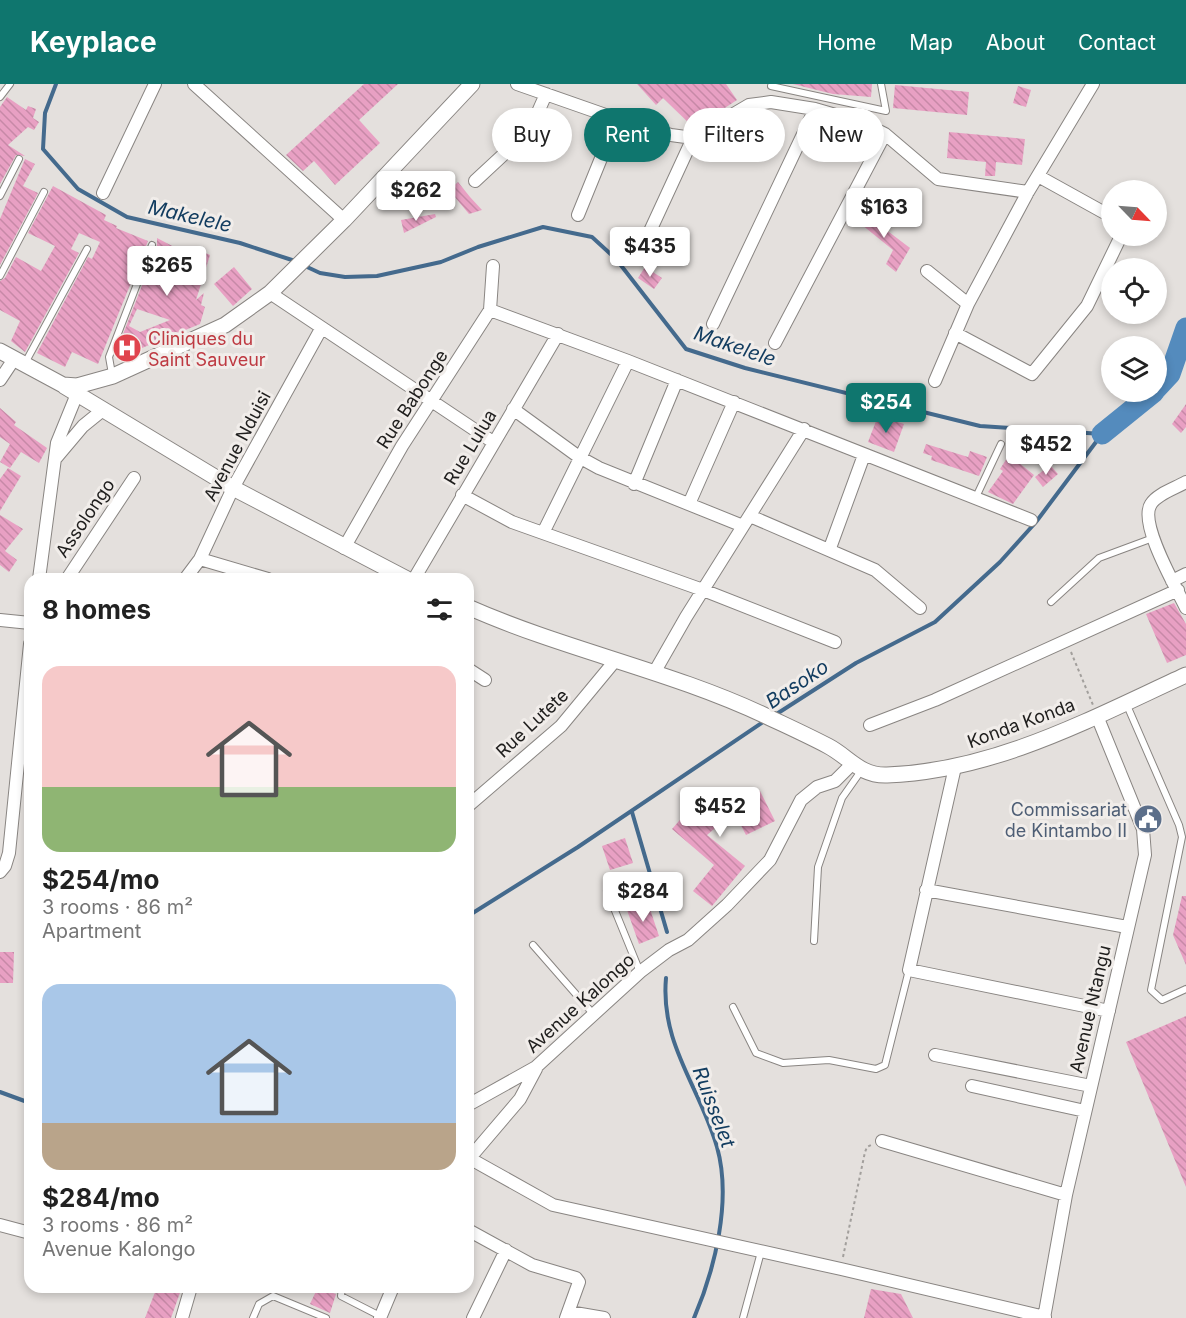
<!DOCTYPE html>
<meta charset="utf-8">
<style>
body{margin:0;font-family:Inter,sans-serif;background:#f2f2f2;color:#222;height:100vh;display:flex;flex-direction:column;font-size:22px;white-space:nowrap}
*{box-sizing:border-box;margin:0}
p{font-size:20px;color:#767676}
.icon{flex:none;width:33px;height:33px;fill:none;stroke:currentColor;stroke-width:2;stroke-linecap:round;stroke-linejoin:round}
.map{position:relative;flex:1;overflow:hidden}
.details{position:absolute;left:24px;top:489px;width:450px;height:720px;display:flex;flex-direction:column;background:#fff;border-radius:18px;box-shadow:0 3px 9px #0003}
.details>*{flex:none}
.banner{position:absolute;left:492px;top:24px;width:570px;height:54px;display:flex;gap:12px}
.needle{width:39px;rotate:115deg}
.buttons{position:absolute;left:1101px;top:96px;display:grid;gap:12px}
.buttons a{display:grid;place-items:center;width:66px;height:66px;border-radius:50%;background:#fff;box-shadow:0 3px 9px #0003;font-size:30px}
.price{position:absolute;translate:-50% -51px;padding:0 14px;border-radius:6px;background:#fff;color:#222;font-size:20px;line-height:39px;filter:drop-shadow(0 2px 3px #0008)}
.price::after{content:'';position:absolute;left:50%;top:36px;width:18px;height:14px;margin-left:-9px;background:inherit;clip-path:polygon(0 0,100% 0,50% 100%)}
.price.selected{background:#0f766e;color:#fff}
ul{padding:0;list-style:none}
li{display:grid;align-content:center;gap:12px;height:318px;padding:0 18px}
li span{display:grid;place-items:center;height:186px;border-radius:18px;color:#555}
li>.icon{margin-inline-start:auto}
span .icon{width:108px;height:108px;fill:#fffc;stroke-width:1}
li b{font-size:26px}
h2{display:flex;justify-content:space-between;align-items:center;height:72px;padding:0 18px;font-size:26px}
.pill{padding:0 21px;border-radius:27px;background:#fff;box-shadow:0 3px 9px #0003;font-size:21px;line-height:54px}
.pill.selected{background:#0f766e;color:#fff}
header{display:flex;align-items:center;gap:36px;box-sizing:border-box;height:84px;padding:0 30px;background:#0f766e;color:#fff}
header strong{font-size:28px}
nav{display:flex;gap:33px;margin-inline-start:auto;font-size:21px}
.map>svg:first-child{display:block}
.lines{fill:none;stroke-linecap:round;stroke-linejoin:round}
.stream{stroke:#446a8d;stroke-width:4}
.river{stroke:#548bbd;stroke-width:21}
.building{fill:url(#building-back-hatch);fill-rule:evenodd}
.service-casing{stroke:#898582;stroke-width:8}
.minor-casing{stroke:#898582;stroke-width:14}
.tertiary-casing{stroke:#898582;stroke-width:17}
.path{stroke:#a29f9c;stroke-width:2;stroke-dasharray:3 3;stroke-linecap:butt}
.service{stroke:#fff;stroke-width:6}
.minor{stroke:#fff;stroke-width:12}
.tertiary{stroke:#fff;stroke-width:15}
.labels{text-anchor:middle;dominant-baseline:central;stroke-width:6;stroke-linejoin:round;paint-order:stroke}
.health-label{font-size:18px;fill:#be3a42;stroke:#f1edea;text-anchor:start}
.street-label{font-size:18px;fill:#1f1e1d;stroke:#f1edea}
.service-label{font-size:18px;fill:#4e5e75;stroke:#f1edea;text-anchor:end}
.water-label{font-size:20px;font-style:italic;fill:#133d60;stroke:#f1edea}
</style>
<header>
<strong>Keyplace</strong>
<nav><a>Home</a><a>Map</a><a>About</a><a>Contact</a></nav>
</header>
<div class="map">
<svg width="1186" height="1234" viewBox="0 0 1186 1234">
<defs>
<pattern id="building-back-hatch" width="6" height="6" patternUnits="userSpaceOnUse" patternTransform="scale(1.5)"><rect width="6" height="6" fill="#e8a0c3"/><path d="M-1 5l2 2M0 0l6 6M5-1l2 2" fill="none" stroke="#c789a7"/></pattern>
</defs>
<rect width="100%" height="100%" fill="#e4e0dd"/>
<g class="lines">
<path class="stream" d="M56 0 45 29 43 65 78 105 127 133 240 159 295 177
M305 182 320 189 345 193 377 192 441 178 478 163 543 143 592 153 616 175 686 265 745 284 980 342 1102 350
M775 631 856 579 935 538 1000 478 1036 438 1102 350
M632 728 667 848
M468 832 578 763 766 636
M666 894C660 960 700 1003 717 1063 732 1116 715 1185 694 1234
M0 1008 30 1019"/>
<path class="river" d="M1156 305 1170 290 1186 244
M1102 350 1154 308"/>
</g>
<path class="building" d="M364 0H398L359 36 380 59 335 101 314 77 303 87 286 71Z
M637 0H726L737 16 694 44 663 14 656 21Z
M793 0H872L871 13 833 10Z
M895 1 969 8 967 31 893 24Z
M1018 2 1031 6 1026 23 1013 19Z
M7 13 26 26 28 22 36 25 33 34 39 38 34 46 28 43 8 61 25 72 16 71 0 100V23Z
M949 48 1025 55 1022 81 996 78 995 92H985L986 78 947 74Z
M25 75 35 80 23 102 38 109 0 181V135Z
M458 98 470 113 482 126 469 130 449 106Z
M53 102 106 131 104 136 117 142 116 144 148 157 98 280 72 268 65 283 37 269 88 173 92 175 100 158 79 149 71 165 79 169 25 268 11 257 20 237 0 226V197L5 194 16 173 41 187 55 162 28 149Z
M856 123 910 164 896 188 886 180 893 166 851 132Z
M435 130 436 133 404 149 401 136Z
M157 154 178 165 180 163 191 168 192 163 210 171 196 216 204 209 201 221 205 223 200 240 125 271 120 258 157 163ZM137 225 170 236 140 248 129 242Z
M234 183 252 205 233 222 214 200Z
M645 183 662 194 654 205 638 194Z
M1186 320V343L1181 349 1172 340Z
M0 324 16 338 14 341 47 364 39 379 21 368 10 384 0 378 10 360 0 353Z
M878 332 904 340 894 368 868 358Z
M926 360 968 373 970 367 987 373 979 392 931 376 932 372 923 369Z
M1009 371 1034 391 1013 420 988 408 1003 387 1000 385Z
M1050 381 1058 390 1043 403 1035 393Z
M8 384 21 392 0 427V395Z
M0 431 23 445 5 467 17 476 9 488 0 481Z
M1174 519 1186 540V571L1167 579 1146 530Z
M705 705 723 726 760 707 775 737 746 751 734 728 707 751 745 782 712 822 693 807 714 781 672 745 692 722 689 719Z
M625 754 633 779 610 786 602 762Z
M1182 812H1186V881L1173 851Z
M648 819 659 852 639 860 627 826Z
M0 868H14L13 899H0Z
M1186 932V1103L1126 958Z
M157 1203H182L171 1234H145Z
M318 1203H332L330 1208 336 1210 330 1229 310 1220Z
M871 1205 901 1210 913 1234H864Z"/>
<g class="lines">
<g class="service-casing">
<path id="service" d="M771 2 886 27 881 0
M0 13 10 0
M0 112 19 75
M0 192 44 108
M24 281 87 165
M112 290 109 273 152 161
M976 413 1001 360
M1051 518 1099 474 1153 454
M1126 619 1179 741 1182 753 1151 906 1162 916 1186 905
M607 807 640 888
M814 857 818 783 842 714 861 687
M533 861 595 932
M733 923 756 969 783 979 829 976 876 985 885 981 909 886
M342 1203 341 1212 380 1232
M253 1234 259 1220 273 1212 326 1234
M743 1234 761 1168"/>
</g>
<g class="minor-casing">
<path id="minor" d="M194 0 344 136
M517 0 617 35 671 51 693 54 749 21 771 18 815 25 863 39 885 50 938 95 1028 108
M1038 92 1112 133
M475 97 530 46 546 10
M103 109 155 0
M578 131 617 35
M639 171 693 54
M927 187 968 220
M270 209 493 358
M490 226 628 277 1031 436
M713 240 815 25
M955 249 1032 290 1087 222 1121 152
M775 259 885 50
M0 296 14 275
M935 297 968 220 1028 108 1093 0
M513 325 579 373 599 384 743 442
M56 374 83 342 104 325
M1186 398C1176 404 1157 410 1151 420 1138 439 1177 505 1186 524
M634 400 677 296
M462 411 512 438 703 506 835 558
M689 420 734 318
M750 432 875 486 920 524
M543 449 628 277
M344 464 402 362 490 226 493 182
M830 464 864 371
M200 475 268 495
M39 495 57 359 77 310
M67 495 134 394
M185 495 200 475 233 404 321 245
M414 495 558 250
M1172 497 1186 490
M0 536 30 539
M468 585 485 596
M654 589 686 533 804 345
M870 641 935 616 1178 506
M955 683 909 886 1109 927
M468 722 561 642 614 578
M0 788 5 782 9 769 30 560
M926 806 1127 843
M935 971 1091 1002
M972 1002 1085 1027
M468 1021 536 983 640 888 669 866 688 856 727 821 770 776 801 716 817 703 835 697 852 680
M882 1057 1066 1111
M469 1074 553 1121 841 1185 1045 1233
M468 1076 520 1015 536 985
M0 1141 30 1149
M468 1146 532 1181 576 1194 579 1198 566 1234
M569 1228 604 1234
M182 1234 191 1203
M380 1234 393 1203
M473 1234 506 1166
M1044 1234 1066 1111 1145 771 1143 745 1097 632"/>
</g>
<g class="tertiary-casing">
<path id="tertiary" d="M0 267 63 301 77 302 113 292 225 241 270 209 344 136 472 0
M64 302 233 404 407 495
M468 523C565 566 671 587 766 632 787 642 807 651 828 662 849 673 860 692 887 691 995 687 1090 635 1186 591"/>
</g>
<path class="path" d="M1071 568 1093 621
M843 1173 865 1068 867 1063 871 1061"/>
<use href="#service" class="service"/>
<use href="#minor" class="minor"/>
<use href="#tertiary" class="tertiary"/>
</g>
<defs>
<g id="hospital-disc" transform="scale(1.5)"><circle r="9.5" fill="#e0444e" stroke="#f1edea"/><path d="M-5-5h3v3.5h4V-5h3V5h-3V1.5h-4V5h-3Z" fill="#fff"/></g>
<g id="civic-disc" transform="scale(1.5)"><circle r="9.5" fill="#5c6f8a" stroke="#f1edea"/><path d="M-.6-6.5H3V-4.5H.6V-3L4-1V1h2V6H-6V1h2V-1L-.6-3ZM-1.2 2.5V6h2.4V2.5Z" fill="#fff"/></g>
</defs>
<g fill-rule="evenodd">
<use href="#hospital-disc" x="127" y="264"/>
<use href="#civic-disc" x="1148" y="735"/>
</g>
<g class="labels">
<g class="health-label">
<text x="148" y="254">Cliniques du<tspan x="148" dy="21">Saint Sauveur</tspan></text>
</g>
<g class="street-label">
<text transform="translate(412 315) rotate(-57)">Rue Babonge</text>
<text transform="translate(237 362) rotate(-62)">Avenue Nduisi</text>
<text transform="translate(470 363) rotate(-59)">Rue Lulua</text>
<text transform="translate(85 434) rotate(-56)">Assolongo</text>
<text transform="translate(532 639) rotate(-43)">Rue Lutete</text>
<text transform="translate(1021 639) rotate(-20)">Konda Konda</text>
<text transform="translate(580 919) rotate(-42)">Avenue Kalongo</text>
<text transform="translate(1090 925) rotate(-77)">Avenue Ntangu</text>
</g>
<g class="service-label">
<text x="1127" y="725">Commissariat<tspan x="1127" dy="21">de Kintambo II</tspan></text>
</g>
<g class="water-label">
<text transform="translate(190 132) rotate(13)">Makelele</text>
<text transform="translate(735 262) rotate(19)">Makelele</text>
<text transform="translate(797 600) rotate(-34)">Basoko</text>
<text transform="translate(714 1023) rotate(69)">Ruisselet</text>
</g>
</g>
</svg>
<div class="buttons">
<a><svg class="needle" viewBox="-14 -14 28 28"><path d="M0-13l5 13h-10z" fill="#e53935"/><path d="M0 13l5-13h-10z" fill="#767676"/></svg></a>
<a><svg class="icon" aria-label="locate" viewBox="0 0 24 24"><circle cx="12" cy="12" r="6"/><path d="M12 2v4M12 18v4M2 12h4M18 12h4"/></svg></a>
<a><svg class="icon" aria-label="layers" viewBox="0 0 24 24"><path d="M12 4l9 5-9 5-9-5zM3 14l9 5 9-5"/></svg></a>
</div>
<b class="price" style="left:416px;top:138px">$262</b>
<b class="price" style="left:884px;top:155px">$163</b>
<b class="price" style="left:650px;top:194px">$435</b>
<b class="price" style="left:167px;top:213px">$265</b>
<b class="price selected" style="left:886px;top:350px">$254</b>
<b class="price" style="left:1046px;top:392px">$452</b>
<b class="price" style="left:720px;top:754px">$452</b>
<b class="price" style="left:643px;top:839px">$284</b>
<div class="banner">
<a class="pill">Buy</a>
<a class="pill selected">Rent</a>
<a class="pill">Filters</a>
<a class="pill">New</a>
</div>
<section class="details">
<h2>8 homes<svg class="icon" aria-label="filters" viewBox="0 0 24 24"><path d="M4 7h16M4 17h16"/><circle cx="9" cy="7" r="2"/><circle cx="15" cy="17" r="2"/></svg></h2>
<ul>
<li><span style="background:linear-gradient(#f6c9c9 65%,#8fb573 0)"><svg class="icon" aria-label="home" viewBox="0 0 24 24"><path d="M3 11l9-7 9 7M6 9v11h12V9"/></svg></span><div><b>$254/mo</b><p>3 rooms · 86 m²</p><p>Apartment</p></div></li>
<li><span style="background:linear-gradient(#a9c7e8 75%,#b9a48a 0)"><svg class="icon" aria-label="home" viewBox="0 0 24 24"><path d="M3 11l9-7 9 7M6 9v11h12V9"/></svg></span><div><b>$284/mo</b><p>3 rooms · 86 m²</p><p>Avenue Kalongo</p></div></li>
</ul>
</section>
</div>
